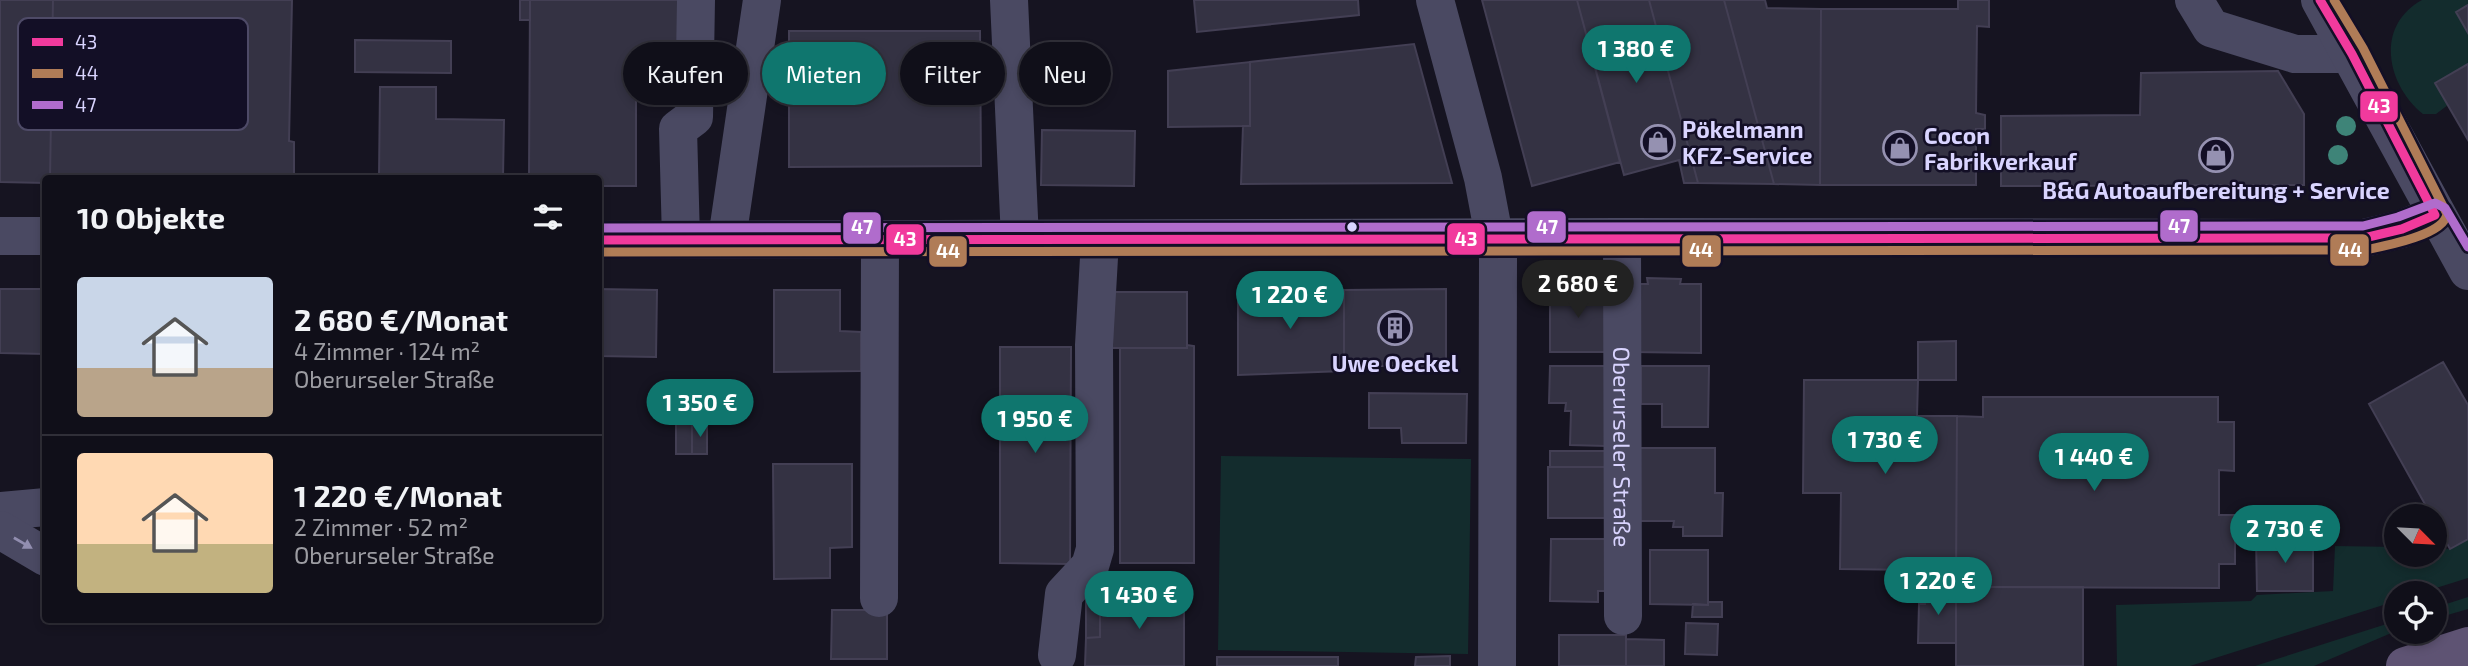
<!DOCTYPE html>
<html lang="de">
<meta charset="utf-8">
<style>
body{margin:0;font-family:"Exo 2",sans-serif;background:#191822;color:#f1f3f6;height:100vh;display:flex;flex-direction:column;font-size:26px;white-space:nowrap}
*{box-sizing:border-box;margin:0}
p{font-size:23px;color:#9c9ca2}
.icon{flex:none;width:38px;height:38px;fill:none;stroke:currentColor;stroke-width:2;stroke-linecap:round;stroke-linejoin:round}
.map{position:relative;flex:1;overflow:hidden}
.panel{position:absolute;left:42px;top:175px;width:560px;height:448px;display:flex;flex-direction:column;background:#100f19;border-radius:7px;box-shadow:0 4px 10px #0003,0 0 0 2px #302f38}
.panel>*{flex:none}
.banner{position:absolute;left:623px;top:42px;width:665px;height:63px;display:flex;gap:14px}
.needle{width:46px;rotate:114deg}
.fabs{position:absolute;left:2384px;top:504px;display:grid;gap:14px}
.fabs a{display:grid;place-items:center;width:63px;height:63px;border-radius:50%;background:#100f19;box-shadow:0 4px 10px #0003,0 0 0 2px #302f38;font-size:35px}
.price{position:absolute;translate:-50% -60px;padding:0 16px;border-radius:24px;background:#0f766e;color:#fff;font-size:23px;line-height:46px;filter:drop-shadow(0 2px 4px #0008)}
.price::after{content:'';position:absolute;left:50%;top:42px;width:21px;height:16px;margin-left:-10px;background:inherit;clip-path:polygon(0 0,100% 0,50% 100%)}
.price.current{background:#222;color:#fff}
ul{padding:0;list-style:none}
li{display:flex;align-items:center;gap:21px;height:175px;padding:0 35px}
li+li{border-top:2px solid #302f38}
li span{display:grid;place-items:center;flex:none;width:196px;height:140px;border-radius:7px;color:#555}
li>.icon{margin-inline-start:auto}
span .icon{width:84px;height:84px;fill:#fffc;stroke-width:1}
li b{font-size:30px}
h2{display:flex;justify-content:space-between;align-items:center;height:84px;padding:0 35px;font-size:30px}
.tag{padding:0 24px;border-radius:32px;background:#100f19;box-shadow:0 4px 10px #0003,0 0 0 2px #302f38;font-size:24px;line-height:63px}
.tag.current{background:#0f766e;color:#fff}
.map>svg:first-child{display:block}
.green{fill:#132c2d}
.building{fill:#343243;stroke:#433f54;stroke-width:2}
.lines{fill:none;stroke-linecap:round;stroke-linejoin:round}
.minor{stroke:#4a4962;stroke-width:38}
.major{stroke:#5e5373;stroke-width:38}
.bus-1-casing{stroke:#130f26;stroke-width:14}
.bus-2-casing{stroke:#130f26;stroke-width:14}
.bus-3-casing{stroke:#130f26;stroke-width:14}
.bus-1{stroke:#f13a9d;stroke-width:9}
.bus-2{stroke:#b07c57;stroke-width:9}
.bus-3{stroke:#b06ccc;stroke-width:9}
.tree{fill:#3e8478}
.oneway{fill:#928eb0}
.bus-dot{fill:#d9d4ff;stroke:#130f26;stroke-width:2.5}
.labels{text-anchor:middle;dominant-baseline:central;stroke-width:5;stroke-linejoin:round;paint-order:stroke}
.poi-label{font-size:23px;font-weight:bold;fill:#d9d4ff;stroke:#130f26;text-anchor:start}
.street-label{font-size:23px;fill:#d9d4ff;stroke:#130f26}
.key{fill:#130f26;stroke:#4e4a67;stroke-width:2}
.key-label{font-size:19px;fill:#d9d4ff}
.line-badge{stroke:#130f26;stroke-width:2.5}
.badge-label{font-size:19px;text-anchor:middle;font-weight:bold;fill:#fff}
</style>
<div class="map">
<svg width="2468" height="666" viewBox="0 0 2468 666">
<rect width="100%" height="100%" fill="#161421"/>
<path class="green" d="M2422 0H2468V5L2456 12 2468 33V64L2448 105 2436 114H2423C2386 84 2375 26 2422 0Z
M1221 456 1471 459 1468 654 1218 650Z
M2468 539V578L2420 593H2396V601L2190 666H2117L2116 605 2251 601 2257 595 2333 591 2335 546 2396 547V555H2434V548L2450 549Z
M2468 597V609L2434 619V608Z
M2396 621V631L2314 666H2255Z"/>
<path class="building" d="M0 0H53L50 178H46V183L0 182Z
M53 0H292L289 141 294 142V178H50Z
M520 0H530V20H520Z
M530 0H680L679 99H636V186H598V178H529Z
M1194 0H1358L1359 15 1197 32Z
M1482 0H1577L1620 162 1532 186Z
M1577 0H1649L1698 183H1684L1679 160 1624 175Z
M1649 0H1724L1774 184 1698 183Z
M1724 0H1765L1767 8 1821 9 1820 185 1774 184Z
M1958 0H1989V27L1977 26 1976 113 1985 115V129H1976V185H1820L1821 9H1958Z
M2468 5V33L2456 12Z
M789 31H980L981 166 789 167Z
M355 40 451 41V73L355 72Z
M1414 44 1452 183 1241 184 1243 126H1250V62Z
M1250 62V126L1168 127V71Z
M2468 64V140L2435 83Z
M2278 71 2304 114V185L2001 186V116L2140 115 2141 73Z
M380 87H436V119L504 120 503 178H379Z
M1042 130 1135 131 1134 186 1041 185Z
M1647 278 1681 279 1680 284H1701V353L1634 352V284H1648Z
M0 289H46V354L0 353Z
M598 289 657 290 656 357 598 356Z
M1238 289 1344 290V371L1238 375Z
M1446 289V366H1344V290Z
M1550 289H1606L1605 352H1550Z
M774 290H840V331L861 332V371L774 372Z
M1113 292H1187V348H1112Z
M1956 341V380H1918V342Z
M1187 345 1194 346V563H1120V348H1187Z
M1000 347H1071L1070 564 1000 563Z
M2443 362 2468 405V539L2450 549 2369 404Z
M1550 366H1606V446L1570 445 1571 411H1565L1566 403H1549Z
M1641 366H1709L1708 427H1662V404H1641Z
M1804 380H1918L1917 416H1957L1956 589H1916V570L1840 569 1841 493H1803Z
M691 393H706L707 423H692Z
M691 393 692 423H676L675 394Z
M706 393H722V423H707Z
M722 393H737V423H722Z
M1369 393 1467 394 1466 443H1402L1401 428H1369Z
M1983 397H2218V422H2234V471L2219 470V515H2235V564H2219V588L1982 587 1983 574H1956L1957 416 1983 417Z
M676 423H692V454H676Z
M692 423H707V454H692Z
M1636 448H1715V493H1723L1722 536H1683V527H1673L1674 521H1640Z
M1550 451H1605V467H1550Z
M773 464H852V547L830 548V578L774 579Z
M1548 467H1607V518H1548Z
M1551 539H1608V591H1598V602L1550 601Z
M2256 539H2313V591H2257Z
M1650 550H1708V605L1650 604Z
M1956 574H1983L1982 587H2083V666H1956Z
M1925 589H1956V643H1918L1919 604H1925Z
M1100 593 1184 594V666H1085L1086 638 1100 637Z
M1100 599V637L1086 638V600Z
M1708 602H1722V617H1692L1693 604 1708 605Z
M832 610H887V659H831Z
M1686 623 1718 624 1717 655 1685 654Z
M1559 635H1626V666H1559Z
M1626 639 1664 640V666H1626Z
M1450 656V666H1415L1416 657Z
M1217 657H1338V666H1217Z"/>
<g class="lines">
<g class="minor">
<path d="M1009 0 1020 239"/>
<path d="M1435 0 1483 178 1498 257 1497 666"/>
<path d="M2194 0 2211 28 2295 54H2352"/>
<path d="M2320 0 2468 271"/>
<path d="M0 236H46"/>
<path id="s1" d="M1622 237 1623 616"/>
<path d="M681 239 678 129 694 117 696 0"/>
<path d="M727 239 762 0"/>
<path d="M598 240 1622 237 2364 238 2402 229 2435 215"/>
<path d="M0 511 46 507"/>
<path d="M0 530 46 557"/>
<path d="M879 598 880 239"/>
<path d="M1057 655 1064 594 1090 566 1095 549 1094 345 1100 240"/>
</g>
<path class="major" d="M2405 666 2468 646"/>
<g class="bus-1-casing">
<path id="bus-1" d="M2320 0 2352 54 2435 215
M598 240 2364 238 2402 229 2435 215"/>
</g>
<g class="bus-2-casing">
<path id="bus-2" d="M598 252 2365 250C2385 246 2444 235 2447 214L2363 48 2334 0"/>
</g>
<g class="bus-3-casing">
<path id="bus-3" d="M598 228 2363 226 2398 217 2435 203 2445 208 2468 247"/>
</g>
<use href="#bus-1" class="bus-1"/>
<use href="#bus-2" class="bus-2"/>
<use href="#bus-3" class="bus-3"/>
</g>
<g class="tree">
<circle cx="2346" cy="126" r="10"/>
<circle cx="2338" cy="155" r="10"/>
</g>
<defs><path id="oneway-solid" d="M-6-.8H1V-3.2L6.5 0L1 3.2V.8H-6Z" transform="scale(1.75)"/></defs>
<use class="oneway" href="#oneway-solid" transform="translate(23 543) rotate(30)"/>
<defs>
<g id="shop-ring" transform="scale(1.75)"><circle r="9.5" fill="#130f26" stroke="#9591b1" stroke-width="1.5"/><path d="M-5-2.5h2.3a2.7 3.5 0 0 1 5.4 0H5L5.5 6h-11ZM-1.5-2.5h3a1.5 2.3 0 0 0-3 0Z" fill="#9591b1"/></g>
<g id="building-ring" transform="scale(1.75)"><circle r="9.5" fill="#130f26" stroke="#9591b1" stroke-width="1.5"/><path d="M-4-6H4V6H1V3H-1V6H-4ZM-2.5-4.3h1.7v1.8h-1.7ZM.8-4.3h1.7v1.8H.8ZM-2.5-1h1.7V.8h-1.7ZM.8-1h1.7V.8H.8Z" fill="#9591b1"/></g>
</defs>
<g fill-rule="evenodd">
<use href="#shop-ring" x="1658" y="142"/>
<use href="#shop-ring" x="1900" y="148"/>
<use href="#shop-ring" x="2216" y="155"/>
<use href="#building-ring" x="1395" y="328"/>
</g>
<circle class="bus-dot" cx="1352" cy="227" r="6"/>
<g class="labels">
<g class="poi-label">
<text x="1682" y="129">Pökelmann<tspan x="1682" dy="26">KFZ-Service</tspan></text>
<text x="1924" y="135">Cocon<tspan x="1924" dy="26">Fabrikverkauf</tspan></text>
<text x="2216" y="190" text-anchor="middle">B&amp;G Autoaufbereitung + Service</text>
<text x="1395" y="363" text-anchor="middle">Uwe Oeckel</text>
</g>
<g class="street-label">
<text stroke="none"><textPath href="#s1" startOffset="210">Oberurseler Straße</textPath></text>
</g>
</g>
<rect x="18" y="18" width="230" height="112" rx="10" class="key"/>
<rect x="32" y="38" width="31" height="8" fill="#f13a9d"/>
<rect x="32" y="69" width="31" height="9" fill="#b07c57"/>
<rect x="32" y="101" width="31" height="8" fill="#b06ccc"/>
<g class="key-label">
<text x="75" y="49">43</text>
<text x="75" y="80">44</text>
<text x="75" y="112">47</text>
</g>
<g class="line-badge">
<rect x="2359" y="90" width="40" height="33" rx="7" fill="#f13a9d"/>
<rect x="2159" y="209" width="40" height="34" rx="7" fill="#b06ccc"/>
<rect x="1526" y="210" width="41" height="34" rx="7" fill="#b06ccc"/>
<rect x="842" y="211" width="40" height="34" rx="7" fill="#b06ccc"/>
<rect x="1446" y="222" width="40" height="34" rx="7" fill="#f13a9d"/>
<rect x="885" y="223" width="40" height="33" rx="7" fill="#f13a9d"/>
<rect x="2329" y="233" width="41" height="34" rx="7" fill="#b07c57"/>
<rect x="1681" y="234" width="41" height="34" rx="7" fill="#b07c57"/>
<rect x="928" y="235" width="40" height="33" rx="7" fill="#b07c57"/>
</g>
<g class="badge-label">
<text x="2379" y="113">43</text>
<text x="2179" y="233">47</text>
<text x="1547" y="234">47</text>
<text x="862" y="234">47</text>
<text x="1466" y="246">43</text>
<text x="905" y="246">43</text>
<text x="2350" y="257">44</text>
<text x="1701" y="257">44</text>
<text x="948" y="258">44</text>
</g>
</svg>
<div class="fabs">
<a><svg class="needle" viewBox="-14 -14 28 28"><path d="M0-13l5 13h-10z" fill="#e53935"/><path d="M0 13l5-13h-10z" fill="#9c9ca2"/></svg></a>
<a><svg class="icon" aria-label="locate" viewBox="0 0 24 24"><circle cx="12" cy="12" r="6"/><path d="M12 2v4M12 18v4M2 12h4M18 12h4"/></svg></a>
</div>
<b class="price" style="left:1636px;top:85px">1 380 €</b>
<b class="price current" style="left:1578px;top:320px">2 680 €</b>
<b class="price" style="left:1290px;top:331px">1 220 €</b>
<b class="price" style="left:700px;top:439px">1 350 €</b>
<b class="price" style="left:1035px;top:455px">1 950 €</b>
<b class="price" style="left:1885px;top:476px">1 730 €</b>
<b class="price" style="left:2094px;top:493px">1 440 €</b>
<b class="price" style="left:2285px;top:565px">2 730 €</b>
<b class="price" style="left:1938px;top:617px">1 220 €</b>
<b class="price" style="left:1139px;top:631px">1 430 €</b>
<div class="banner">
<a class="tag">Kaufen</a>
<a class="tag current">Mieten</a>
<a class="tag">Filter</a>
<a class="tag">Neu</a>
</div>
<section class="panel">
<h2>10 Objekte<svg class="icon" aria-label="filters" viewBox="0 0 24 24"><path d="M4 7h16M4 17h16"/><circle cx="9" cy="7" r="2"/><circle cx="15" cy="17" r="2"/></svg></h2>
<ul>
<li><span style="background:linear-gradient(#c9d6e8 65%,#b9a48a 0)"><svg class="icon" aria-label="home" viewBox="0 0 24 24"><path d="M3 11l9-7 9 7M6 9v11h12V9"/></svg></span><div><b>2 680 €/Monat</b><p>4 Zimmer · 124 m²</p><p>Oberurseler Straße</p></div></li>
<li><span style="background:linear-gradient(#ffd9b3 65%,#c2b280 0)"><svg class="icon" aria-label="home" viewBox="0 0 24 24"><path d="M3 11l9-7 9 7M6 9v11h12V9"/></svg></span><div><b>1 220 €/Monat</b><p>2 Zimmer · 52 m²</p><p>Oberurseler Straße</p></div></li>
</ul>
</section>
</div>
